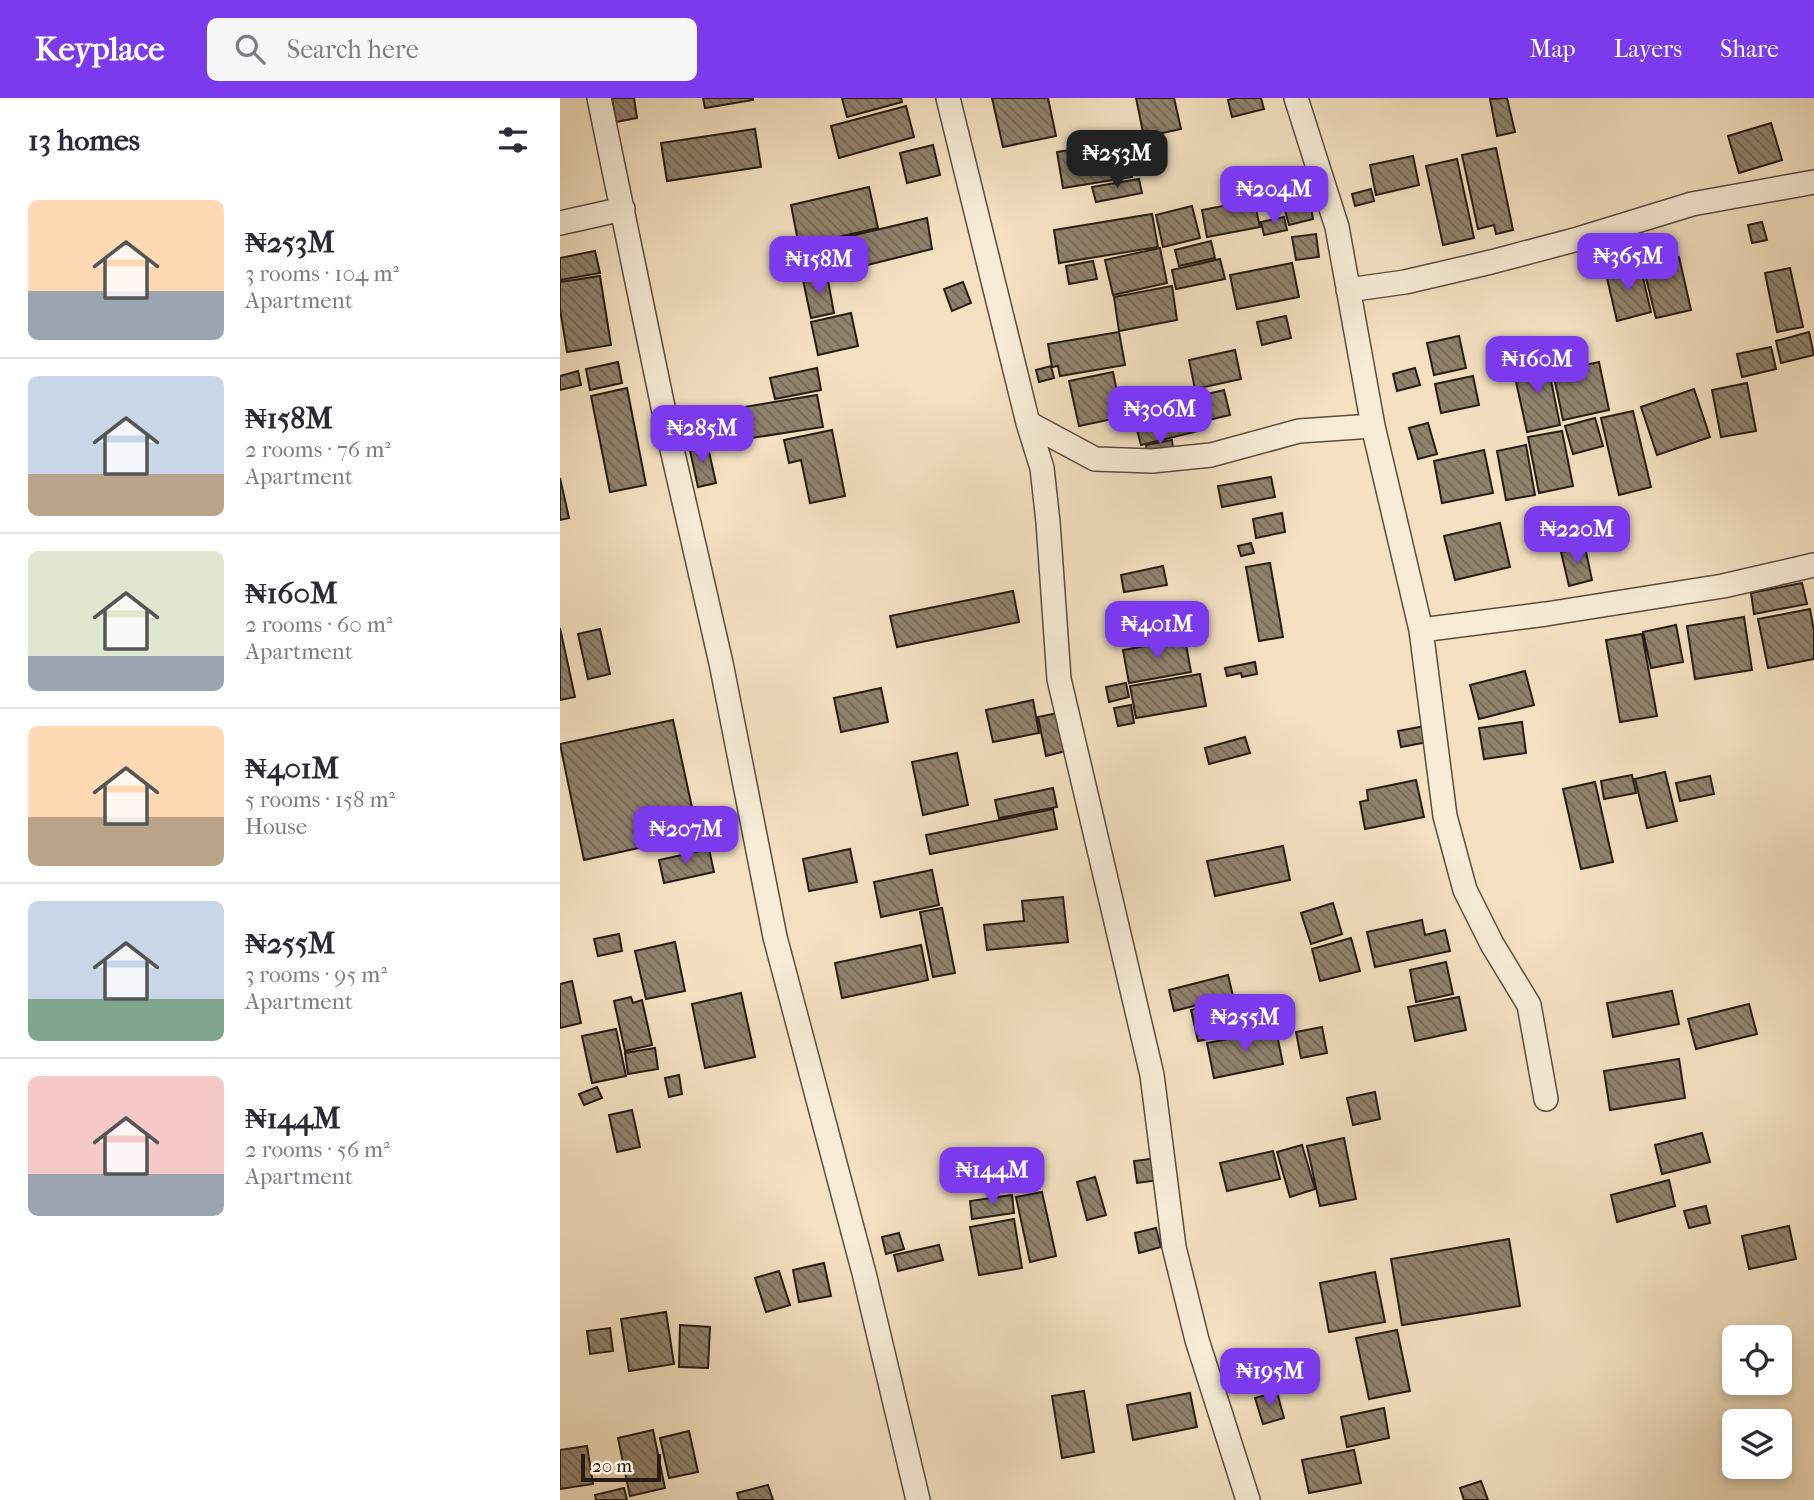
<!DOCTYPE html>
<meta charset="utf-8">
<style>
body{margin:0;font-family:"IM FELL French Canon",serif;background:#f7f7f7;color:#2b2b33;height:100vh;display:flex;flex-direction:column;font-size:26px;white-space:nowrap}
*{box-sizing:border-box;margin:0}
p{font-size:23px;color:#7c7c81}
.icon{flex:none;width:38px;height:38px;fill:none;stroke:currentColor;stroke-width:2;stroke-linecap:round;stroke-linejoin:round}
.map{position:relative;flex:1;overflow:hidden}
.side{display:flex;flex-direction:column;background:#fff;width:560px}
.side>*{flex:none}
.buttons{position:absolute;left:1162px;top:1227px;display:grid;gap:14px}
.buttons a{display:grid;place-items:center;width:70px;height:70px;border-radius:10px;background:#fff;box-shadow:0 4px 10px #0003;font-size:35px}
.scale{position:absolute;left:21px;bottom:18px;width:80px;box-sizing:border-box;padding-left:7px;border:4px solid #261c13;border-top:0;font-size:19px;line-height:24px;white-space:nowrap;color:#261c13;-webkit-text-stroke:5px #f8ecd7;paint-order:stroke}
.price{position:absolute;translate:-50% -60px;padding:0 16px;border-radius:14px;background:#7c3aed;color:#fff;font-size:23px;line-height:46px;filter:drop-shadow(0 2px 4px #0008)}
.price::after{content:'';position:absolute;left:50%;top:42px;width:21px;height:16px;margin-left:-10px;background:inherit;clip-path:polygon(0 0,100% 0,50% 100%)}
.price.current{background:#222;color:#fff}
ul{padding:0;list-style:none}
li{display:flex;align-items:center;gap:21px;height:175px;padding:0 28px}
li+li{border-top:2px solid #e1e1e2}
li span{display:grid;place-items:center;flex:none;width:196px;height:140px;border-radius:10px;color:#555}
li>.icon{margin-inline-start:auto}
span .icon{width:84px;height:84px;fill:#fffc;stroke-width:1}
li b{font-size:30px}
h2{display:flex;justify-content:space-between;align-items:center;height:84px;padding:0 28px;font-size:30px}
header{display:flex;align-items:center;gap:42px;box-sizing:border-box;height:98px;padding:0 35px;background:#7c3aed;color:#fff}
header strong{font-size:33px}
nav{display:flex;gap:38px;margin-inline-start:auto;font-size:24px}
.search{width:490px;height:63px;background:#f7f7f7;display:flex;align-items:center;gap:18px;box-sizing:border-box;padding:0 24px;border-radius:10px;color:#7c7c81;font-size:26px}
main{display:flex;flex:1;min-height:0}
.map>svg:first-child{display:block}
.building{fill:url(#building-back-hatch);stroke:#261c13;stroke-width:2}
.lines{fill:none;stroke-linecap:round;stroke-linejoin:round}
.street-casing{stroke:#5a4d3e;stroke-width:26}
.street{stroke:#f8ecd7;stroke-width:23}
</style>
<header>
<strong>Keyplace</strong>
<div class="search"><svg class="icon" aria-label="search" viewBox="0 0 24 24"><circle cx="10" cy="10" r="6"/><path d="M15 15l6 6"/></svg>Search here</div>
<nav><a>Map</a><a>Layers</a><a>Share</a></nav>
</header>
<main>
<section class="side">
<h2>13 homes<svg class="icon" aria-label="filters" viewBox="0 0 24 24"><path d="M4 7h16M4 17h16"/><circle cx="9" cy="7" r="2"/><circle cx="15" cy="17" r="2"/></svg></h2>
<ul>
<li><span style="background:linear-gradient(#ffd9b3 65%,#9aa5b1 0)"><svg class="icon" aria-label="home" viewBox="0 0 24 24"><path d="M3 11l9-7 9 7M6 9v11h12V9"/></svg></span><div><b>₦253M</b><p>3 rooms · 104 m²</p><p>Apartment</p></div></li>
<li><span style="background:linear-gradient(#c9d6e8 70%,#b9a48a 0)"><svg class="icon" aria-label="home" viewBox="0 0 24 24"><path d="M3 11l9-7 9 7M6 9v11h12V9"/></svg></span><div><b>₦158M</b><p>2 rooms · 76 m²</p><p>Apartment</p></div></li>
<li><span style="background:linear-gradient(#dfe7d0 75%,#9aa5b1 0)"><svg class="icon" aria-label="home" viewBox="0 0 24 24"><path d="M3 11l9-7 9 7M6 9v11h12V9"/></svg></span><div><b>₦160M</b><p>2 rooms · 60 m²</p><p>Apartment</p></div></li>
<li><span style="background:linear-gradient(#ffd9b3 65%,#b9a48a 0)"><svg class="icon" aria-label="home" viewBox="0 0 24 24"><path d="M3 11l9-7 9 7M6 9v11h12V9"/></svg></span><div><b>₦401M</b><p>5 rooms · 158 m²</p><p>House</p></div></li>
<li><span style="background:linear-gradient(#c9d6e8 70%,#7fa58c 0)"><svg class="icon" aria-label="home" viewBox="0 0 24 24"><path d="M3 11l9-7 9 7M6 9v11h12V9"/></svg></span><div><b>₦255M</b><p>3 rooms · 95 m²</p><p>Apartment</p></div></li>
<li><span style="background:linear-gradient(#f6c9c9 70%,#9aa5b1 0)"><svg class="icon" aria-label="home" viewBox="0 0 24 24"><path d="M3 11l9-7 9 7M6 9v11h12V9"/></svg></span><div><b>₦144M</b><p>2 rooms · 56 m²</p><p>Apartment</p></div></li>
</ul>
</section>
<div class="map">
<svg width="1254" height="1402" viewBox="0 0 1254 1402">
<defs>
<pattern id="building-back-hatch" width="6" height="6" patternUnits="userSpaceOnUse" patternTransform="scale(1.75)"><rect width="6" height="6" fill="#91826d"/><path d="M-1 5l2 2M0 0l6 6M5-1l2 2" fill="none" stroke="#766a58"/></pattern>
</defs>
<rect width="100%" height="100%" fill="#f4e1c1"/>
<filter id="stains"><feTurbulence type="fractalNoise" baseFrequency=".00286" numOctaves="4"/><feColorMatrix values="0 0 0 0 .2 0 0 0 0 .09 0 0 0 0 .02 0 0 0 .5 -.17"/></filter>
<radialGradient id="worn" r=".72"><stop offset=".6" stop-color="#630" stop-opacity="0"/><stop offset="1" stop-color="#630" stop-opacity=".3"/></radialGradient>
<path class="building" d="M52 0H74L77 20 56 24Z
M143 0H193V2L145 10Z
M282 0H341L342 4 287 19Z
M432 0H488L496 38 443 49Z
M576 0H614L621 31 584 39Z
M675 0H701L704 11 672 19 668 2Z
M947 0 955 34 937 38 930 1Z
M346 8 354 39 279 60 271 28Z
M1211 25 1222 62 1179 75 1168 38Z
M195 31 201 69 107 83 101 45Z
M566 42 572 79 503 90 497 54Z
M373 47 380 77 347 85 340 55Z
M936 50 953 132 936 136 934 127 918 131 902 57Z
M853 58 859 87 816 97 810 67Z
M897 61 914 140 883 147 866 68Z
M732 70 736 85 720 90 716 75Z
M579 81 582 95 536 104 532 89Z
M309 89 318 130 239 148 231 107Z
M811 91 814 103 795 108 792 96Z
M694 102 700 129 647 139 642 112Z
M750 104 753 121 729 127 724 109Z
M632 108 640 140 603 149 596 117Z
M592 116 598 149 499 165 494 132Z
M724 119 727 132 704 137 701 124Z
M367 120 372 151 271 176 265 144Z
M1202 124 1207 142 1192 145 1188 127Z
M756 136 759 159 736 162 732 139Z
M651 143 655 160 619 168 615 152Z
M600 150 607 185 553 197 545 162Z
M35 153 40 175 0 182V160Z
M1119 159 1131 212 1096 220 1083 168Z
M660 161 665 181 616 191 612 172Z
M533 163 537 181 509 186 506 168Z
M732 165 739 199 677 211 670 177Z
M1080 167 1091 214 1057 223 1046 176Z
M1230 170 1243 229 1217 234 1205 175Z
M267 177 274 215 251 220 243 182Z
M40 178 51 247 7 254 0 211V184Z
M403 184 411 205 392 213 384 191Z
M612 188 617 222 559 233 554 199Z
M291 215 298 248 258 257 251 224Z
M726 218 731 240 702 247 697 224Z
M559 234 565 267 500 278 498 268 492 269 488 246Z
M1249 234 1254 257 1221 265 1216 243Z
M899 238 906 270 874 277 867 245Z
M1211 249 1216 271 1182 279 1177 256Z
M675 252 681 281 635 291 629 262Z
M987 263 1000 327 967 334 953 270Z
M58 264 62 285 30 292 26 271Z
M1039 264 1049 312 1003 322 993 274Z
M491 268 494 280 479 284 476 272Z
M257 270 261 292 215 301 210 280Z
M855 270 860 287 837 293 833 276Z
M18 273 21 287 0 292V278Z
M553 274 562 319 519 328 509 283Z
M913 278 919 307 881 315 875 286Z
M1187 285 1196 333 1161 339 1152 292Z
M67 290 86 387 50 394 31 298Z
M1134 291 1150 339 1097 357 1081 309Z
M664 292 670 317 644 323 639 298Z
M257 297 263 329 159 345 154 314Z
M633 299 642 332 581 347 572 313Z
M1073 313 1091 389 1059 397 1041 320Z
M1035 320 1043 348 1013 356 1005 328Z
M868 325 877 356 858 361 849 330Z
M272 332 285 398 250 405 241 362 229 365 224 342Z
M1002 333 1013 388 979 395 968 339Z
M612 342 613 350 587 355 586 347Z
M147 345 156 385 138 389 129 348Z
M966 347 975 397 946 402 937 353Z
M924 352 933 395 882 405 874 363Z
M711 379 715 399 662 409 658 388Z
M0 380 9 420 0 422Z
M722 415 725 434 696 440 693 421Z
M940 425 950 469 895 482 884 438Z
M691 445 694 455 681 458 678 448Z
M1025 449 1032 482 1009 488 1001 454Z
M710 465 723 539 699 543 686 469Z
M603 468 607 487 564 494 561 477Z
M1242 485 1247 506 1194 516 1191 495Z
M453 493 459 524 337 549 330 518Z
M1250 511 1254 533V561L1208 570 1198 521Z
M1184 519 1192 572 1135 581 1127 528Z
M1116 527 1123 564 1091 570 1083 534Z
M0 530 15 599 0 602Z
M40 531 50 576 28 581 18 536Z
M1082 536 1097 618 1060 624 1046 542Z
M625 541 631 574 569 585 563 552Z
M695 564 697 576 682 579 681 575 667 578 665 570Z
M965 573 974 607 919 621 910 587Z
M640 576 646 608 576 620 570 588Z
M566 585 569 599 549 604 546 589Z
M321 590 328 624 281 634 274 600Z
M473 602 479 635 433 644 426 612Z
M571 607 574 625 558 628 554 610Z
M498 615 506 653 486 658 478 619Z
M113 622 138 737 24 762 0 646Z
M962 624 966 655 924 661 919 630Z
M865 628 868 644 841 649 838 633Z
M685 639 690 655 649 666 645 650Z
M397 655 408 707 363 717 352 664Z
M1105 674 1117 723 1087 730 1075 681Z
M1072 677 1076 695 1044 701 1041 683Z
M1150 678 1154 696 1120 703 1116 685Z
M856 682 864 719 805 731 800 704 808 702 807 692Z
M1035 684 1053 764 1021 771 1003 691Z
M493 690 497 709 439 720 435 702Z
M493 711 497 731 370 756 366 737Z
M723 748 730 782 655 798 647 763Z
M149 751 154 774 104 785 99 762Z
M290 751 297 784 249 793 243 761Z
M372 772 379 807 321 819 314 784Z
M503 799 508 844 427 852 424 827 464 823 462 803Z
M773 805 782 836 751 846 741 815Z
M382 810 395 875 373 879 360 814Z
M862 822 865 837 885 832 890 853 815 869 807 834Z
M59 836 62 853 38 858 34 841Z
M791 840 800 873 760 883 752 851Z
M115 844 125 893 86 901 75 853Z
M361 847 368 882 282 900 275 865Z
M886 864 893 896 856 904 850 872Z
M668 877 673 898 614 913 609 892Z
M12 883 21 925 0 930V886Z
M1112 893 1119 926 1053 939 1047 905Z
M181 895 195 959 145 970 132 906Z
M71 899 73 905 82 902 92 947 65 953 54 903Z
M899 899 906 932 855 943 848 909Z
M671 903 677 935 638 943 631 912Z
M1189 906 1197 936 1136 951 1128 921Z
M762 929 767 955 741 960 736 934Z
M56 931 66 978 32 985 22 938Z
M716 932 723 966 654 980 647 945Z
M95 950 98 971 68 976 65 955Z
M1119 961 1125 1000 1050 1012 1044 973Z
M119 977 122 996 109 999 105 980Z
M37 989 42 1000 24 1007 19 996Z
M815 994 820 1021 793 1027 787 1000Z
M72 1012 80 1049 57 1054 49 1017Z
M1142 1035 1150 1064 1102 1076 1095 1047Z
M784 1040 796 1101 760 1108 747 1048Z
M742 1047 755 1091 730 1099 717 1054Z
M713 1053 720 1081 667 1093 660 1065Z
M597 1060 600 1082 577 1085 574 1063Z
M535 1079 546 1117 527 1122 517 1084Z
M1109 1082 1115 1108 1057 1124 1051 1097Z
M482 1094 496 1158 470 1164 456 1099Z
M452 1097 454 1115 412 1121 410 1103Z
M1146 1108 1150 1125 1129 1130 1124 1113Z
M454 1121 462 1170 419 1177 410 1129Z
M1229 1128 1236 1161 1189 1171 1182 1138Z
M596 1130 601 1149 579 1155 575 1135Z
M339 1135 344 1151 326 1156 322 1139Z
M949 1141 960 1208 842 1227 831 1161Z
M379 1147 383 1162 338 1173 334 1157Z
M264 1165 271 1198 239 1204 233 1172Z
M219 1173 230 1207 206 1214 195 1180Z
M815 1174 825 1224 769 1234 760 1185Z
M106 1214 114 1266 69 1273 61 1221Z
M120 1227 150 1229 148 1270 119 1269Z
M50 1230 53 1253 30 1256 27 1233Z
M837 1232 850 1293 809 1301 796 1240Z
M524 1293 534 1354 502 1360 492 1298Z
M717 1294 724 1320 703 1326 695 1300Z
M630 1295 637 1329 573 1342 567 1307Z
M824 1310 829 1340 787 1349 781 1319Z
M93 1332 105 1390 70 1398 58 1340Z
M129 1333 138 1374 109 1380 100 1340Z
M27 1348 33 1386 0 1391V1352Z
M794 1352 801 1385 749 1395 742 1362Z
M921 1383 928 1402H904L900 1390Z
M208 1387 213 1402H179L177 1395Z
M64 1390 67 1402H36L35 1397Z"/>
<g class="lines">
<g class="street-casing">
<path id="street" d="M39 0 109 338 161 565 215 839 304 1175 358 1402
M388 0 468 325 482 370 488 424 499 581 592 977 614 1149 637 1242 688 1402
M736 0 777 129 813 328 861 532 885 718 905 792 932 846 969 907 986 1001
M0 125 63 111
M788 192 845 184 931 164 1018 141 1132 106 1254 84
M468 325 535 361 592 363 651 357 739 333 813 328
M861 532 986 516 1163 488 1254 467"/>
</g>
<use href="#street" class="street"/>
</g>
<rect width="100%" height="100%" filter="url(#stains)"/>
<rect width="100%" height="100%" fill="url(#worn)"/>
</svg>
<div class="buttons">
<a><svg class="icon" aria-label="locate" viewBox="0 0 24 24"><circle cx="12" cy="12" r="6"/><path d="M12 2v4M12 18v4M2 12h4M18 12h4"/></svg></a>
<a><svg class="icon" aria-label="layers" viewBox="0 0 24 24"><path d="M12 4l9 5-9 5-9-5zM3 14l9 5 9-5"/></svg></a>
</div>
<div class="scale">20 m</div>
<b class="price current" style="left:557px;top:92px">₦253M</b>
<b class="price" style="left:714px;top:128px">₦204M</b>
<b class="price" style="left:1068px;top:195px">₦365M</b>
<b class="price" style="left:259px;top:198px">₦158M</b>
<b class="price" style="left:977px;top:298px">₦160M</b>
<b class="price" style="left:600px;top:348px">₦306M</b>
<b class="price" style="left:142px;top:367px">₦285M</b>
<b class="price" style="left:1017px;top:468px">₦220M</b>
<b class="price" style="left:597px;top:563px">₦401M</b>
<b class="price" style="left:126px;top:768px">₦207M</b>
<b class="price" style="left:685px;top:956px">₦255M</b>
<b class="price" style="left:432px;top:1109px">₦144M</b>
<b class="price" style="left:710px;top:1310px">₦195M</b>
</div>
</main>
